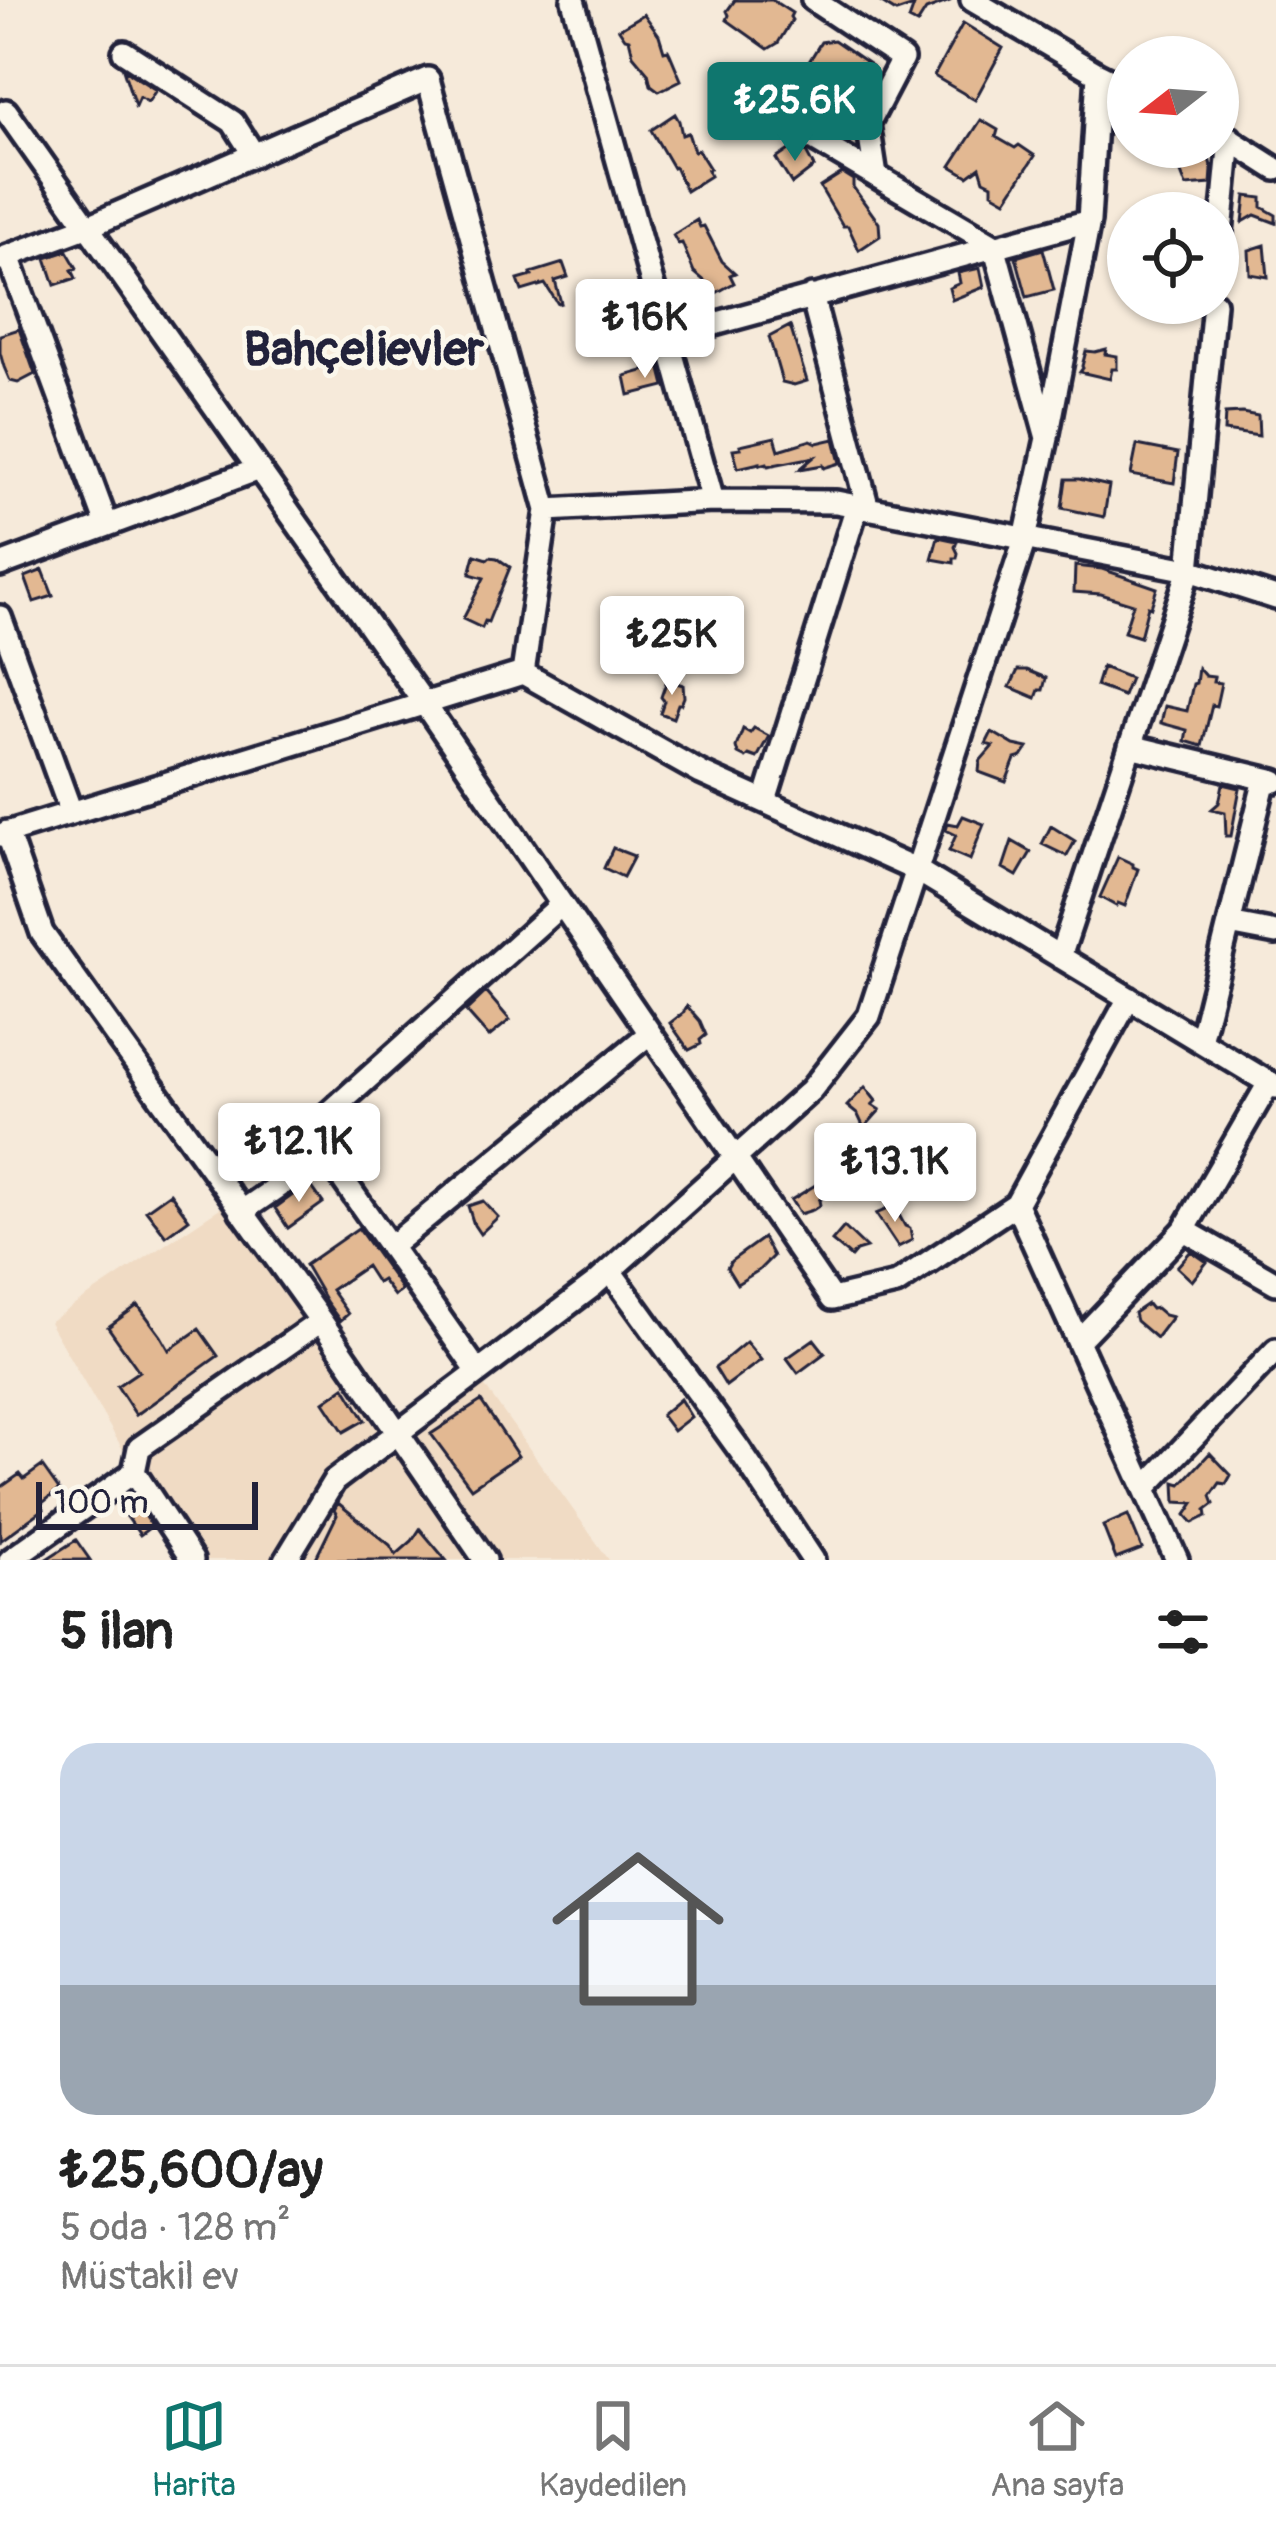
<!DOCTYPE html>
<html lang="tr">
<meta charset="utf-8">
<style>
body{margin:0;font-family:Pangolin,sans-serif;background:#f6f6f6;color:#222;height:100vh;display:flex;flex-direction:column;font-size:45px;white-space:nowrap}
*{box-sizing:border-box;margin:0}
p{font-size:39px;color:#767676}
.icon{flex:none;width:66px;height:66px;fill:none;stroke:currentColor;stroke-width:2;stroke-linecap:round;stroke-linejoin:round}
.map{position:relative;height:1560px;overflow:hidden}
.sheet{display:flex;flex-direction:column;background:#fff;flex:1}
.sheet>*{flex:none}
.needle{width:78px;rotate:253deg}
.buttons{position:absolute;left:1107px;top:36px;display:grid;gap:24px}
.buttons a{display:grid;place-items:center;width:132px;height:132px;border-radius:50%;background:#fff;box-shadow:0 3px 9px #0004;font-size:60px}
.scale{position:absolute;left:36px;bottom:30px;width:222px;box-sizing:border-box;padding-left:12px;border:6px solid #22223b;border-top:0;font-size:33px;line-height:42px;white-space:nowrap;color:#22223b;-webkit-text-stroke:9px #fbf7ec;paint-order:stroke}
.price{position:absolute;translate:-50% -102px;padding:0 27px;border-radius:12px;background:#fff;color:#222;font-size:39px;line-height:78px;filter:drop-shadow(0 3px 6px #0008)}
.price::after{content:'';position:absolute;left:50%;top:72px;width:36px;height:27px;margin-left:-18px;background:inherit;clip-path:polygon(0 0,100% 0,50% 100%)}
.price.on{background:#0f766e;color:#fff}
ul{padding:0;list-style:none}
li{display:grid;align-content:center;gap:24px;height:636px;padding:0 60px}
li+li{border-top:3px solid #e0e0e0}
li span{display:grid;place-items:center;height:372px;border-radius:36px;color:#555}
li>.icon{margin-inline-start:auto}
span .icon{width:216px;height:216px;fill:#fffc;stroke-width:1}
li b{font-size:51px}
h2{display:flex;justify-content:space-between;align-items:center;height:144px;padding:0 60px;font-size:51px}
.tabs{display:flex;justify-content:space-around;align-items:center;height:168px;border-top:3px solid #e0e0e0;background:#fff;font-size:33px;color:#767676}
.tabs a{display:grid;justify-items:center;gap:6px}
.tabs .on{color:#0f766e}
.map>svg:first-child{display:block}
.built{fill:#f0dbc4}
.building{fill:#e2b892;stroke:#22223b;stroke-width:3}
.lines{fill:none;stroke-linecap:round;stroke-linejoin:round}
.minor-casing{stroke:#22223b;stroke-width:30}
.minor{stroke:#fbf7ec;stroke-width:21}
.labels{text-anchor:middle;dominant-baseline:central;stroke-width:9;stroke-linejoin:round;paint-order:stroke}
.district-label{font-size:48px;font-weight:bold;fill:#22223b;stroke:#fbf7ec}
</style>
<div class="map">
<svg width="1276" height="1560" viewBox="0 0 1276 1560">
<rect width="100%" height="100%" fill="#f6eada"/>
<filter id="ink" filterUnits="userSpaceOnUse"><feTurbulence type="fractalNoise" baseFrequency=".00833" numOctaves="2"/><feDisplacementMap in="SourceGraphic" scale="24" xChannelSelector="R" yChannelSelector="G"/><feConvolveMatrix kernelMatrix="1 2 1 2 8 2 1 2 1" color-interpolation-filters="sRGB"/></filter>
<g filter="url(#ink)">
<path class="built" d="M223 1206 396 1442 483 1384 609 1560H187L49 1322Z"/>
<path class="building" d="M735 0H772L792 13 790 17 792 20 778 43 768 49 727 20 729 15 727 11Z
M877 0H950V1L926 10 917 24 909 20 914 6 896 12Z
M644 14 659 35 664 51 668 50 670 54 681 80 659 91 651 85 648 73 633 55 629 39 625 38 619 29Z
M963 23 1003 48 975 100 934 76Z
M834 40 872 66 869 72 871 75 859 95 852 98 850 103 807 73V65L821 42Z
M123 69 156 90 148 102 139 97 135 106Z
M675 114 679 121 682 135 688 133 694 151 698 150 710 169 707 170 710 176 686 191 675 167 673 168 651 130Z
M981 120 998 130 996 137 1015 148 1019 145 1035 156 1006 200 992 192V184L984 180 980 167 968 176 951 166Z
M795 146 806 152 814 167 792 184 776 159Z
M1178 147H1206L1212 170 1211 184 1186 186 1176 160 1179 159 1176 152 1180 151Z
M842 173 853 180V187L879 223 880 236 859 250 848 226H843L820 187Z
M1246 196 1262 198V207L1276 215V223L1255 215 1243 222Z
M697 220 700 227 704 226 722 261 735 273 730 275 734 283 709 297 704 288 707 283 694 272 682 243 678 244 673 235Z
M1265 245 1268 277 1250 274 1249 250Z
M1043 249 1054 290 1027 297 1016 257Z
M67 251 77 268 72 270 76 278 55 285 46 258Z
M563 263 568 277 555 281 561 303 558 304 545 284 522 291 518 280 532 276 531 273Z
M980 268 984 287 952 300 949 288 960 283 958 273Z
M790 326 807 381 794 385 782 382 769 337Z
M19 329 35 374 18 383 10 381 4 367 0 353V335Z
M1106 349 1105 354 1117 356V369H1112L1110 379 1080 372 1083 368 1082 366 1086 351 1095 352Z
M660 366 665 386 629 395 625 376Z
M1242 413 1258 416 1259 436 1224 431 1225 414Z
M775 437 779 450 811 440 817 443 834 439 840 463 824 468 823 465 800 469 814 457 768 466 767 463 760 465V463L738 468 733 449 741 448 740 445Z
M1137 445 1178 453 1174 483 1131 475Z
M1066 479H1079L1109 486 1104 517 1062 508Z
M938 537 957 541 955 547 958 553 957 558H954V563L932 559Z
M475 555 488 559 490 557 497 558 510 567 488 622 485 621 482 628 463 619 484 578 470 574Z
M1075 566 1102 569 1157 588 1151 607 1148 606 1140 637 1124 632 1133 604 1101 594 1074 592Z
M43 570 53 596 34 602 25 577Z
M1102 667 1130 678 1123 696 1096 686Z
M1198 668 1205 676 1214 677 1213 682 1221 683 1216 706 1212 705 1202 746 1185 741 1187 730 1161 723 1165 706 1187 711 1193 684 1196 683Z
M1018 670H1027L1046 678 1043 690H1039L1036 698 1010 687Z
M667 680 683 685 684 697 681 704H678L673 718 660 713 664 701 661 697Z
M754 728 769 736 757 758 749 755 746 758 738 754 736 747 743 729 750 733Z
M992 732 1014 745 1028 748 1022 757 1015 759 1006 782 979 772 980 761 993 746 986 744Z
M1223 784 1240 788 1231 836H1226L1225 812 1212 809 1219 803Z
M963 816 984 824 970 860 949 851 956 835 946 830 948 823 958 825Z
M1051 826 1075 841 1067 856 1042 844Z
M1012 841 1031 852 1017 876 1003 868Z
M613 848 634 856 623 877 604 868Z
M1118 857 1133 864V867L1138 869 1125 906 1118 903 1116 906 1100 897Z
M486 992 510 1020 489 1037 466 1011Z
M687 1006 700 1021 706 1035 700 1040 701 1044 689 1050 670 1023 683 1013Z
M865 1087 876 1101 872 1105 880 1110 864 1128 858 1115 847 1106Z
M309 1183 323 1203 288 1228 275 1208Z
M817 1184 820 1189 835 1190 819 1200 820 1205 813 1210 800 1214 791 1200Z
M170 1193 189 1219 166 1236 146 1210Z
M891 1200 905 1226 910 1228 912 1240 898 1247 876 1214 885 1210Z
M483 1201 498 1217 480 1234 474 1225 468 1206Z
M844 1227 866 1248 856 1251 851 1257 832 1241Z
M358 1228 402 1290 394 1296 382 1280 377 1283 366 1266 331 1290 348 1314 340 1321 327 1303 305 1265Z
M763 1238 773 1256 759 1270 737 1284 727 1268 731 1261Z
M1191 1251 1207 1262 1192 1281 1177 1267Z
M1147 1304 1151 1309 1156 1308 1164 1315 1172 1317 1156 1338 1136 1321 1134 1313Z
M138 1305 161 1336 169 1350 199 1329 218 1356 136 1415 117 1386 139 1371 108 1327Z
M814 1339 825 1353 798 1373 787 1358Z
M746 1342 761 1360 726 1386 715 1368Z
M345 1387 365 1420 344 1432 324 1402Z
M680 1399 691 1417 673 1431 661 1415Z
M481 1401 518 1456 471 1488 431 1434Z
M1210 1453 1231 1475 1226 1484 1220 1483 1211 1496 1214 1504 1206 1510 1207 1516 1193 1523 1186 1515 1194 1503 1176 1502 1175 1482 1181 1484Z
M42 1466 59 1490 41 1504 44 1509 0 1541V1488L20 1474 24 1479Z
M129 1499 139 1507 152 1526 140 1535 122 1510V1505Z
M338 1503 390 1545 396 1555 412 1541 420 1529 446 1560H315L337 1515 334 1510Z
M1128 1515 1142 1549 1116 1559 1103 1526Z
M76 1540 90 1560H45Z"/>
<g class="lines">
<g class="minor-casing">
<path id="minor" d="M573 0 713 501
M813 0 902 59 868 124 876 176
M972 0 1098 74 1089 221 1048 433
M124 52 233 122 254 155
M1098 74 1128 89
M6 111 424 703 832 1299 896 1284 1016 1204 1129 998
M1221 134 1276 169
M8 256 107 525
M0 259 89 226 428 79 547 510 523 673
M1218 264 1230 138
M812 296 868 509
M667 337 1089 221
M547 510 713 501 836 502 1189 570 1276 598
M0 565 259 469
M0 617 71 812
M1130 746 1275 781
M765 801 857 506
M7 832 42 933 321 1321 485 1560
M0 835 523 673 701 773 918 871 1276 1087
M1229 924 1276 933
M1060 957 1189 570 1214 303
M1200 1041 1265 779
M1016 1204 1177 1560
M241 1212 325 1154
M1184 1230 1276 1283
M390 1247 649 1034
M610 1271 739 1449 813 1560
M1078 1341 1184 1230 1269 1083
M478 1372 309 1131 561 905
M134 1472 192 1560
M1145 1488 1276 1350
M10 1560 134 1472 139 1448 321 1321
M286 1560 334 1481 594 1285 811 1090 869 1016 1025 539 1047 438 994 245 740 96"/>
</g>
<use href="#minor" class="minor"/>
</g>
</g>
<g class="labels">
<g class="district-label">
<text x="364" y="350">Bahçelievler</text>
</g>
</g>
</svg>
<div class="buttons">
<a><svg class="needle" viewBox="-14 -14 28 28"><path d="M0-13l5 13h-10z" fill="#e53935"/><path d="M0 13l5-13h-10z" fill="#767676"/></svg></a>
<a><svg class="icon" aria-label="locate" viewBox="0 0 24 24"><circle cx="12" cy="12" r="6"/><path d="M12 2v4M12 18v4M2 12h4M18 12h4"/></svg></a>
</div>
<div class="scale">100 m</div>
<b class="price on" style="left:795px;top:164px">₺25.6K</b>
<b class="price" style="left:645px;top:381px">₺16K</b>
<b class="price" style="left:672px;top:698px">₺25K</b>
<b class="price" style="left:299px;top:1205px">₺12.1K</b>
<b class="price" style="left:895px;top:1225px">₺13.1K</b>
</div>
<section class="sheet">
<h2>5 ilan<svg class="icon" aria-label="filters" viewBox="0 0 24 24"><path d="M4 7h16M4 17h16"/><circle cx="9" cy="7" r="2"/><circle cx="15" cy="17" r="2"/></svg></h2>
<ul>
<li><span style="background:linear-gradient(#c9d6e8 65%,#9aa5b1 0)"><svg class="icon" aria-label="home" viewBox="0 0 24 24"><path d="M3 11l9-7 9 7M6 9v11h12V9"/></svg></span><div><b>₺25,600/ay</b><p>5 oda · 128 m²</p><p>Müstakil ev</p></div></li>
</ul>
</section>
<nav class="tabs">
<a class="on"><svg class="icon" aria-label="map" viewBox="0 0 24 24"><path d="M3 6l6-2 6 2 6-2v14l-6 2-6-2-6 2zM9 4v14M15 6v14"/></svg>Harita</a>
<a><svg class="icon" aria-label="saved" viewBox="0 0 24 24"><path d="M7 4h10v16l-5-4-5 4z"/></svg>Kaydedilen</a>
<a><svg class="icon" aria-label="home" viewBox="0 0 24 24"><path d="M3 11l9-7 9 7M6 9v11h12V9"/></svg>Ana sayfa</a>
</nav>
